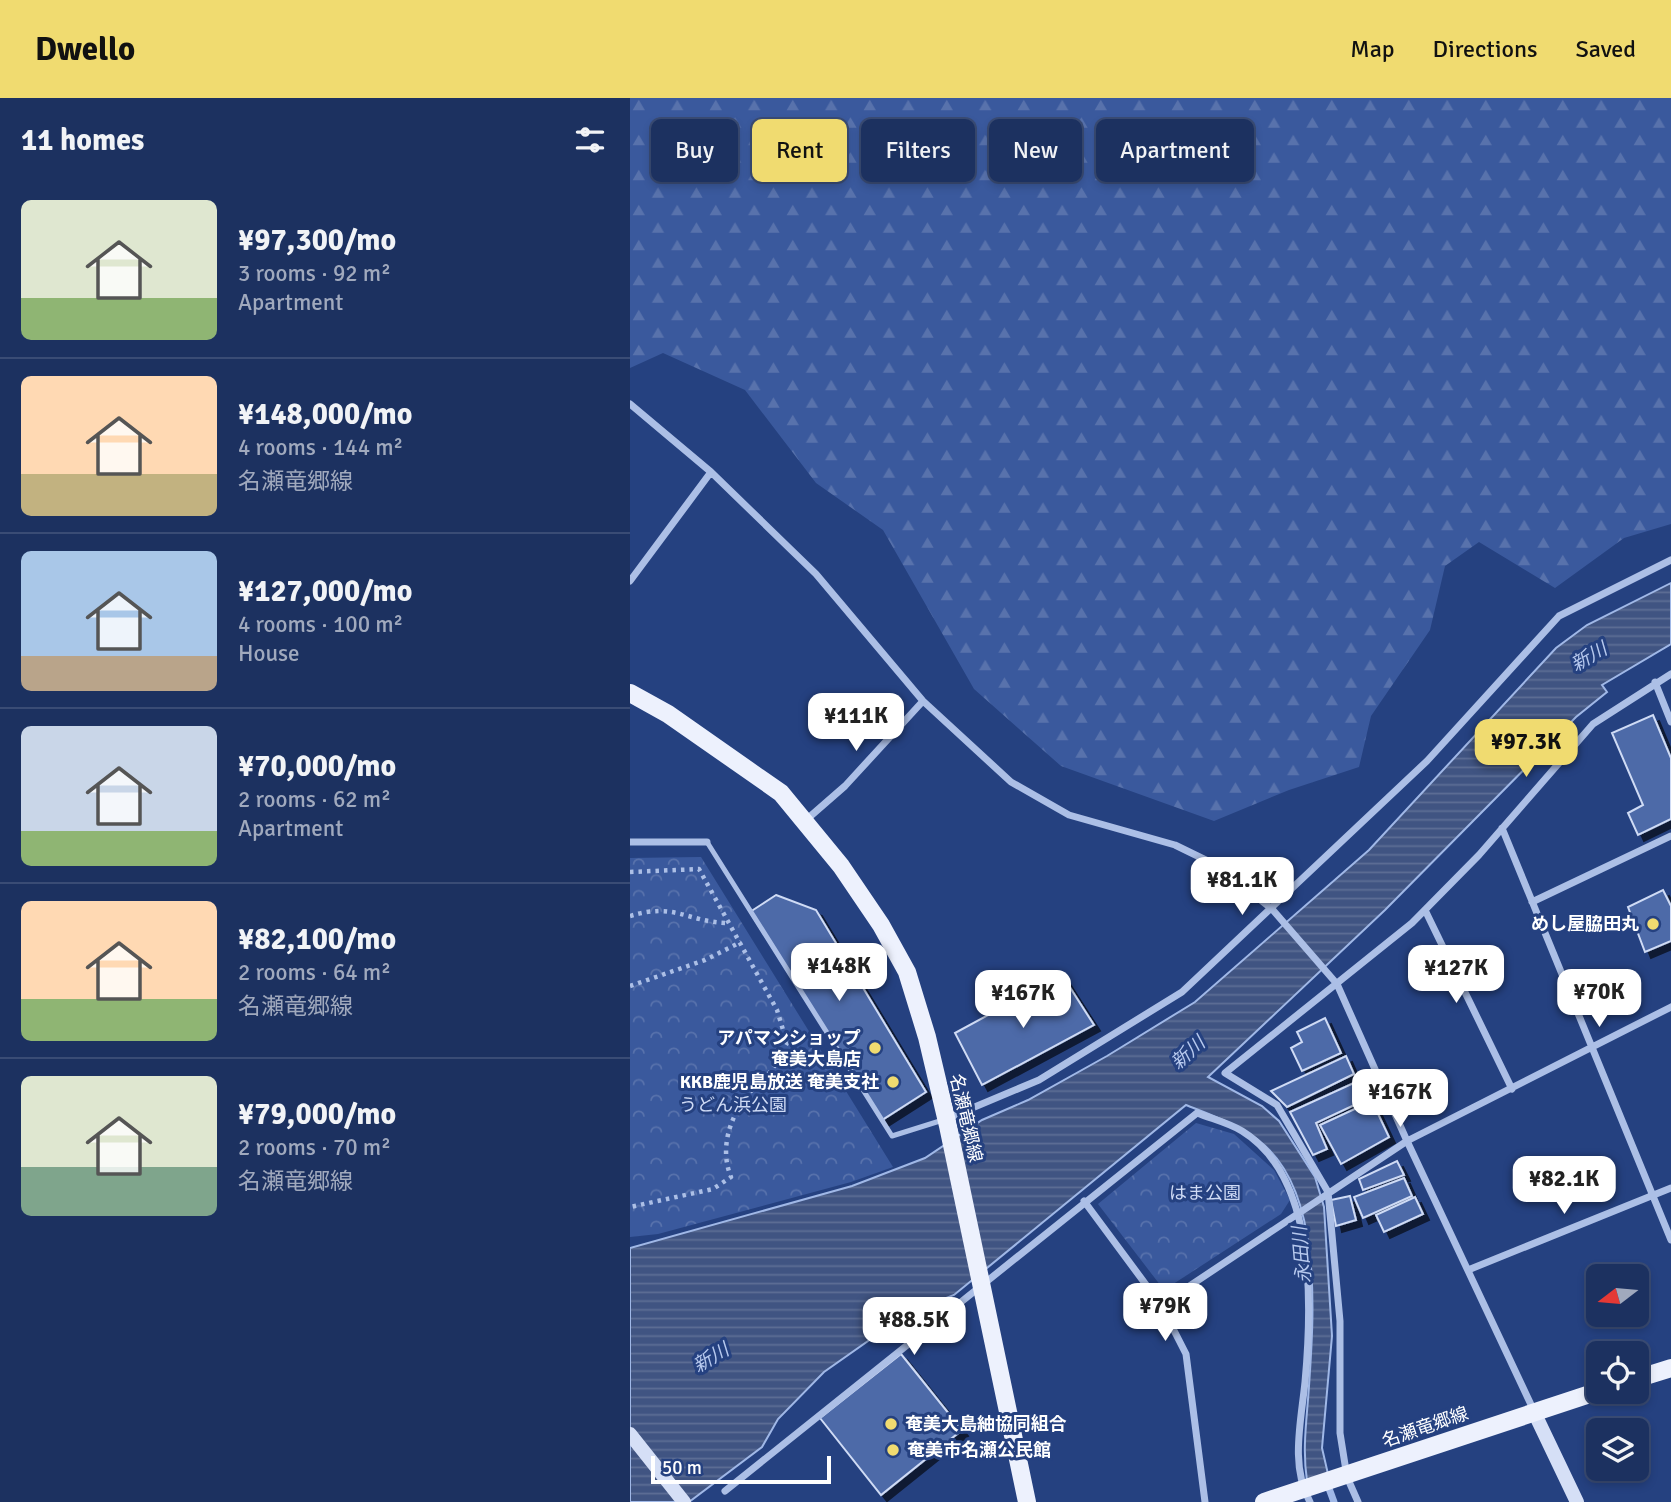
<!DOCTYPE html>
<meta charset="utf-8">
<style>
body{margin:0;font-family:Signika,"Noto Sans JP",sans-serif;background:#293d69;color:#f1f3f6;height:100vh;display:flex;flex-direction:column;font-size:26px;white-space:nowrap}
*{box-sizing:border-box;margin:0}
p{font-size:23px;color:#a0a9bd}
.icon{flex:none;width:38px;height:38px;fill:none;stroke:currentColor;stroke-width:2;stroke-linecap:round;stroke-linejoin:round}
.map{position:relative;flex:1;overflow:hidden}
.panel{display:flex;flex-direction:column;background:#1c3160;width:630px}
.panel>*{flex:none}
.top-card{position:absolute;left:21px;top:21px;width:665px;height:63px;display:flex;gap:14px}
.needle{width:46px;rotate:254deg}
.controls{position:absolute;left:956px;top:1166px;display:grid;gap:14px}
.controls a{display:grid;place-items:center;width:63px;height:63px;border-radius:10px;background:#1c3160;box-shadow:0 4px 10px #0003,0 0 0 2px #3a4c75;font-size:35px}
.scale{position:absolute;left:21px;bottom:18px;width:180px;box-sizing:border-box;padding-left:7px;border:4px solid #fff;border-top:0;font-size:19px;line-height:24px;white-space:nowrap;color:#fff;-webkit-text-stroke:5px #254180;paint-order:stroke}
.price{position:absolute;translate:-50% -60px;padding:0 16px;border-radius:14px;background:#fff;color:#222;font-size:23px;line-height:46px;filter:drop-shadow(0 2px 4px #0008)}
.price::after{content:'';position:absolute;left:50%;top:42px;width:21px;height:16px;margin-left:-10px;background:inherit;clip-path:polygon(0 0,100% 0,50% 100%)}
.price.selected{background:#f0db70;color:#111}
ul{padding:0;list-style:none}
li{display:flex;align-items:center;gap:21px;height:175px;padding:0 21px}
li+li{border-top:2px solid #3a4c75}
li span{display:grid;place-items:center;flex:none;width:196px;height:140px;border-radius:10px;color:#555}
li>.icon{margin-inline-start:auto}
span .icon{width:84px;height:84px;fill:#fffc;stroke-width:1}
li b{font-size:30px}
h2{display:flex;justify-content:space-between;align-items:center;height:84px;padding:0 21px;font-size:30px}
.chip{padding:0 24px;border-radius:10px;background:#1c3160;box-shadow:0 4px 10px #0003,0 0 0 2px #3a4c75;font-size:24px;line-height:63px}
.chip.selected{background:#f0db70;color:#111}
header{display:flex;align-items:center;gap:42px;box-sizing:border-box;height:98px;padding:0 35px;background:#f0db70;color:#111}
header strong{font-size:33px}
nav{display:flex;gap:38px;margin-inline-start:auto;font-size:24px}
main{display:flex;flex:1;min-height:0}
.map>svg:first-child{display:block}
.forest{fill:url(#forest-firs)}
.park{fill:url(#park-crowns)}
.water{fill:url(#water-rules);stroke:#a0b8e7;stroke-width:2}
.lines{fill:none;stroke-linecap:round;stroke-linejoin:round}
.stream{stroke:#a0b8e7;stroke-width:7}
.building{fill:#4d6aa8;stroke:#cfdbf5;stroke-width:2;filter:url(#shadow)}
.path{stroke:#acbfe6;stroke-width:4.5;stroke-dasharray:3.5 5;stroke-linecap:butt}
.lane{stroke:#acbfe6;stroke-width:5}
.street{stroke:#acbfe6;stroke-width:7}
.secondary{stroke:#d5dff6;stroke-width:14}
.primary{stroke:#edf1fd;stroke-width:18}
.poi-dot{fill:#f0db70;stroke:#254180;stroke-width:2.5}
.labels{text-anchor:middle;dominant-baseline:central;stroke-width:6;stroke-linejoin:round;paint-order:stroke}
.poi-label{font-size:18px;font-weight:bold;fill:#fff;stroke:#254180;text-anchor:end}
.park-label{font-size:18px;fill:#cfdbf5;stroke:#254180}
.street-label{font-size:18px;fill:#fff;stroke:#254180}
.water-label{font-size:19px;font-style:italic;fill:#b7c9ee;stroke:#254180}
</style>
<header>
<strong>Dwello</strong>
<nav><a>Map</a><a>Directions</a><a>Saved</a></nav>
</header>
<main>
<section class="panel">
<h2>11 homes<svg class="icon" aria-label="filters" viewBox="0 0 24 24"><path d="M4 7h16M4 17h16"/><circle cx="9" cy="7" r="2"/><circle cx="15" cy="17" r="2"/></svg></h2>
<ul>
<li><span style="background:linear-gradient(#dfe7d0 70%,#8fb573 0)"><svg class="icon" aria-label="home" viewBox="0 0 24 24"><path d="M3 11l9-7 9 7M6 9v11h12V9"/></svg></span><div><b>¥97,300/mo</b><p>3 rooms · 92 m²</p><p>Apartment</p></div></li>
<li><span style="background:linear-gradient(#ffd9b3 70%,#c2b280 0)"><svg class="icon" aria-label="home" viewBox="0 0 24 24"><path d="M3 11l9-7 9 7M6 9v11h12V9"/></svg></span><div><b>¥148,000/mo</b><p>4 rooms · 144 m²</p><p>名瀬竜郷線</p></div></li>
<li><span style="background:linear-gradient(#a9c7e8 75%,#b9a48a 0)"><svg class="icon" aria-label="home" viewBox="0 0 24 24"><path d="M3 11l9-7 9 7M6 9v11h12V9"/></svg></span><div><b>¥127,000/mo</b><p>4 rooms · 100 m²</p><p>House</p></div></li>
<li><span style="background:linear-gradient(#c9d6e8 75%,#8fb573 0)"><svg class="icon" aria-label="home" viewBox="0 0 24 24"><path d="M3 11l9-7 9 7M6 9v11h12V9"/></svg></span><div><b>¥70,000/mo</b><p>2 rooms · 62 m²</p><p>Apartment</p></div></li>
<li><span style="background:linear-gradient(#ffd9b3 70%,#8fb573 0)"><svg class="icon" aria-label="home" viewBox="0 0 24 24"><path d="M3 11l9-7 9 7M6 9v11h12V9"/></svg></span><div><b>¥82,100/mo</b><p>2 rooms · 64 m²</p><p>名瀬竜郷線</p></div></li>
<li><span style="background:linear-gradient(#dfe7d0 65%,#7fa58c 0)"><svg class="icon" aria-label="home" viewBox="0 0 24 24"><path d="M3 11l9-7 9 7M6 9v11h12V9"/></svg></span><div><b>¥79,000/mo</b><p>2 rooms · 70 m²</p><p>名瀬竜郷線</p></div></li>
</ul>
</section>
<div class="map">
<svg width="1041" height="1404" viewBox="0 0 1041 1404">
<defs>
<pattern id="forest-firs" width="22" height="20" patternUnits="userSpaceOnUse" patternTransform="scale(1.75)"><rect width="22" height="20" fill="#3a599d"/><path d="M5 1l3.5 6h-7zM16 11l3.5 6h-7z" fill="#5872ac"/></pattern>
<pattern id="park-crowns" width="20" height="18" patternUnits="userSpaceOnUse" patternTransform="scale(1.75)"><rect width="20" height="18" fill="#3a599d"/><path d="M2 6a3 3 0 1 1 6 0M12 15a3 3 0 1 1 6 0" fill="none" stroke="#5872ac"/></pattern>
<pattern id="water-rules" width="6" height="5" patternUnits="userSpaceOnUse" patternTransform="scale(1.75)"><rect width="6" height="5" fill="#405482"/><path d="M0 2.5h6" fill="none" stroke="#5d6e95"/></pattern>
<filter id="shadow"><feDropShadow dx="6" dy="6" stdDeviation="0" flood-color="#0009"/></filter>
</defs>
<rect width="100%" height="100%" fill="#254180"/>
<path class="forest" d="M0 0H1041V426L994 440 925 490 849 444 815 468 800 532 741 618 729 669 659 692 584 723 431 668 344 591 253 432 186 385 115 292 33 255 0 270Z"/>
<path class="park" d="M71 759 263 1069 221 1084 28 1136 0 1139V760Z
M566 1025 604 1036 644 1072 660 1102 651 1116 534 1192 468 1106Z"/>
<path class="water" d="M1041 485V546L972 587 977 594 946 619 755 812 578 979 632 1008 649 1023 685 1079 694 1109 702 1238 692 1350 698 1376 677 1383C672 1350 677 1320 679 1288 684 1215 693 1090 628 1042 607 1026 581 1017 556 1007L324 1197 278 1215 194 1274 148 1321 132 1349 59 1404H0V1150L222 1088 295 1060 352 1022 398 1002 477 958 565 904 739 752 926 550 957 527Z"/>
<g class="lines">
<path class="stream" d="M697 1385 704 1404"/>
</g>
<path class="building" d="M1023 617 1041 660V721L1008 737 998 715 1013 707 982 635Z
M1033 792 1041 808V843L1015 854 998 809Z
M146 797 186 812 296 994 252 1022 120 814Z
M432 877 464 927 352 987 325 935Z
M695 920 711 955 672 973 661 950 672 944 667 934Z
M716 958 724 976 657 1009 641 993Z
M726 984 735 1002 686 1025 697 1051 683 1057 660 1014Z
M742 1003 759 1039 711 1066 690 1027Z
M767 1063 774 1077 733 1092 729 1081Z
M774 1080 782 1098 733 1120 724 1099Z
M720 1098 726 1122 706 1128 701 1102Z
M785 1099 793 1116 754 1134 746 1117Z
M271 1256 332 1332 251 1397 190 1320Z"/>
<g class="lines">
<path class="path" d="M0 774 69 771 147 912 157 945C152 954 147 965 140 974 135 981 127 987 121 993 100 1017 89 1050 101 1079L83 1091 0 1109
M0 818C46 804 56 824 98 825
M0 888 75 862 111 844"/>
<path class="lane" d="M77 744 262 1038 313 1022"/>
<path class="street" d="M0 306 81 374 186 476 293 603 381 684 439 717 545 747 586 767 642 811 707 886 777 1043 904 1313
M0 483 81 374
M1025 584 1041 624
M176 722 215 688 293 603
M872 730 1041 1142
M0 744H77
M902 804 1041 738
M795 812 882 991
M316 1021 409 982 552 894 797 663 929 518 1041 462
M454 1103 531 1207 556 1256 575 1404
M838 1172 1041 1090
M531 1207 777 1043 1041 909
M95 1393 567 1015C582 1021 599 1025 612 1033 687 1079 682 1208 675 1284 671 1324 660 1368 680 1404
M728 1404 717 1379 710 1335V1223L698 1094 647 1007 595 975 782 825 849 757 963 626 1041 576"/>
<path class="secondary" d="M904 1314 947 1404
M0 1336 54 1404"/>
<path class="primary" d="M0 595 38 616 151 695 211 768 251 827 277 874 297 939 318 1028 397 1404
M1006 1281 1041 1270
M634 1404 969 1293"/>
</g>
<g class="poi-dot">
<circle cx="1023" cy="826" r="7"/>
<circle cx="245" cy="950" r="7"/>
<circle cx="263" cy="984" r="7"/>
<circle cx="261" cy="1326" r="7"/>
<circle cx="263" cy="1352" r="7"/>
</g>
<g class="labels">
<g class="poi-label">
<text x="1009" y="826">めし屋脇田丸</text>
<text x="231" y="940">アパマンショップ<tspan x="231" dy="21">奄美大島店</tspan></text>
<text x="249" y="984">KKB鹿児島放送 奄美支社</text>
<text x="275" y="1326" text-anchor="start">奄美大島紬協同組合</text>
<text x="277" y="1352" text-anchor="start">奄美市名瀬公民館</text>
</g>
<g class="park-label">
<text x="103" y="1007">うどん浜公園</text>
<text x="575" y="1095">はま公園</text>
</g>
<g class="street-label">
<text transform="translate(336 1020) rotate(77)">名瀬竜郷線</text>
<text transform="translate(795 1329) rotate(-19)">名瀬竜郷線</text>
</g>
<g class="water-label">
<text transform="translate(959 559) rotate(-30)">新川</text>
<text transform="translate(558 955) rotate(-42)">新川</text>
<text transform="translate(672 1157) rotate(-95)">永田川</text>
<text transform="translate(81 1260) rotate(-31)">新川</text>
</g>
</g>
</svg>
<div class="controls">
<a><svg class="needle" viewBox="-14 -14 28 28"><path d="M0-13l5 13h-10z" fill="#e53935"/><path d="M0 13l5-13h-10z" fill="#a0a9bd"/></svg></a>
<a><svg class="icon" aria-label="locate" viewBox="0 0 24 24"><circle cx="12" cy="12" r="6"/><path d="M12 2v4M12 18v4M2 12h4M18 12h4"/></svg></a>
<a><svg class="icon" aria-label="layers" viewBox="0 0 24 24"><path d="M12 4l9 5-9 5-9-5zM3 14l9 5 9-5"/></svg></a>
</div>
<div class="scale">50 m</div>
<b class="price" style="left:226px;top:655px">¥111K</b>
<b class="price selected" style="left:896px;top:681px">¥97.3K</b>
<b class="price" style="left:612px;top:819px">¥81.1K</b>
<b class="price" style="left:209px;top:905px">¥148K</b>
<b class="price" style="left:826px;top:907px">¥127K</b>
<b class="price" style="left:969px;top:931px">¥70K</b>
<b class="price" style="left:393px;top:932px">¥167K</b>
<b class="price" style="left:770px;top:1031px">¥167K</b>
<b class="price" style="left:934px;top:1118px">¥82.1K</b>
<b class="price" style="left:535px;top:1245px">¥79K</b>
<b class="price" style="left:284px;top:1259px">¥88.5K</b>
<div class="top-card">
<a class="chip">Buy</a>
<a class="chip selected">Rent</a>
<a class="chip">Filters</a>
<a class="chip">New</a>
<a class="chip">Apartment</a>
</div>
</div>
</main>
